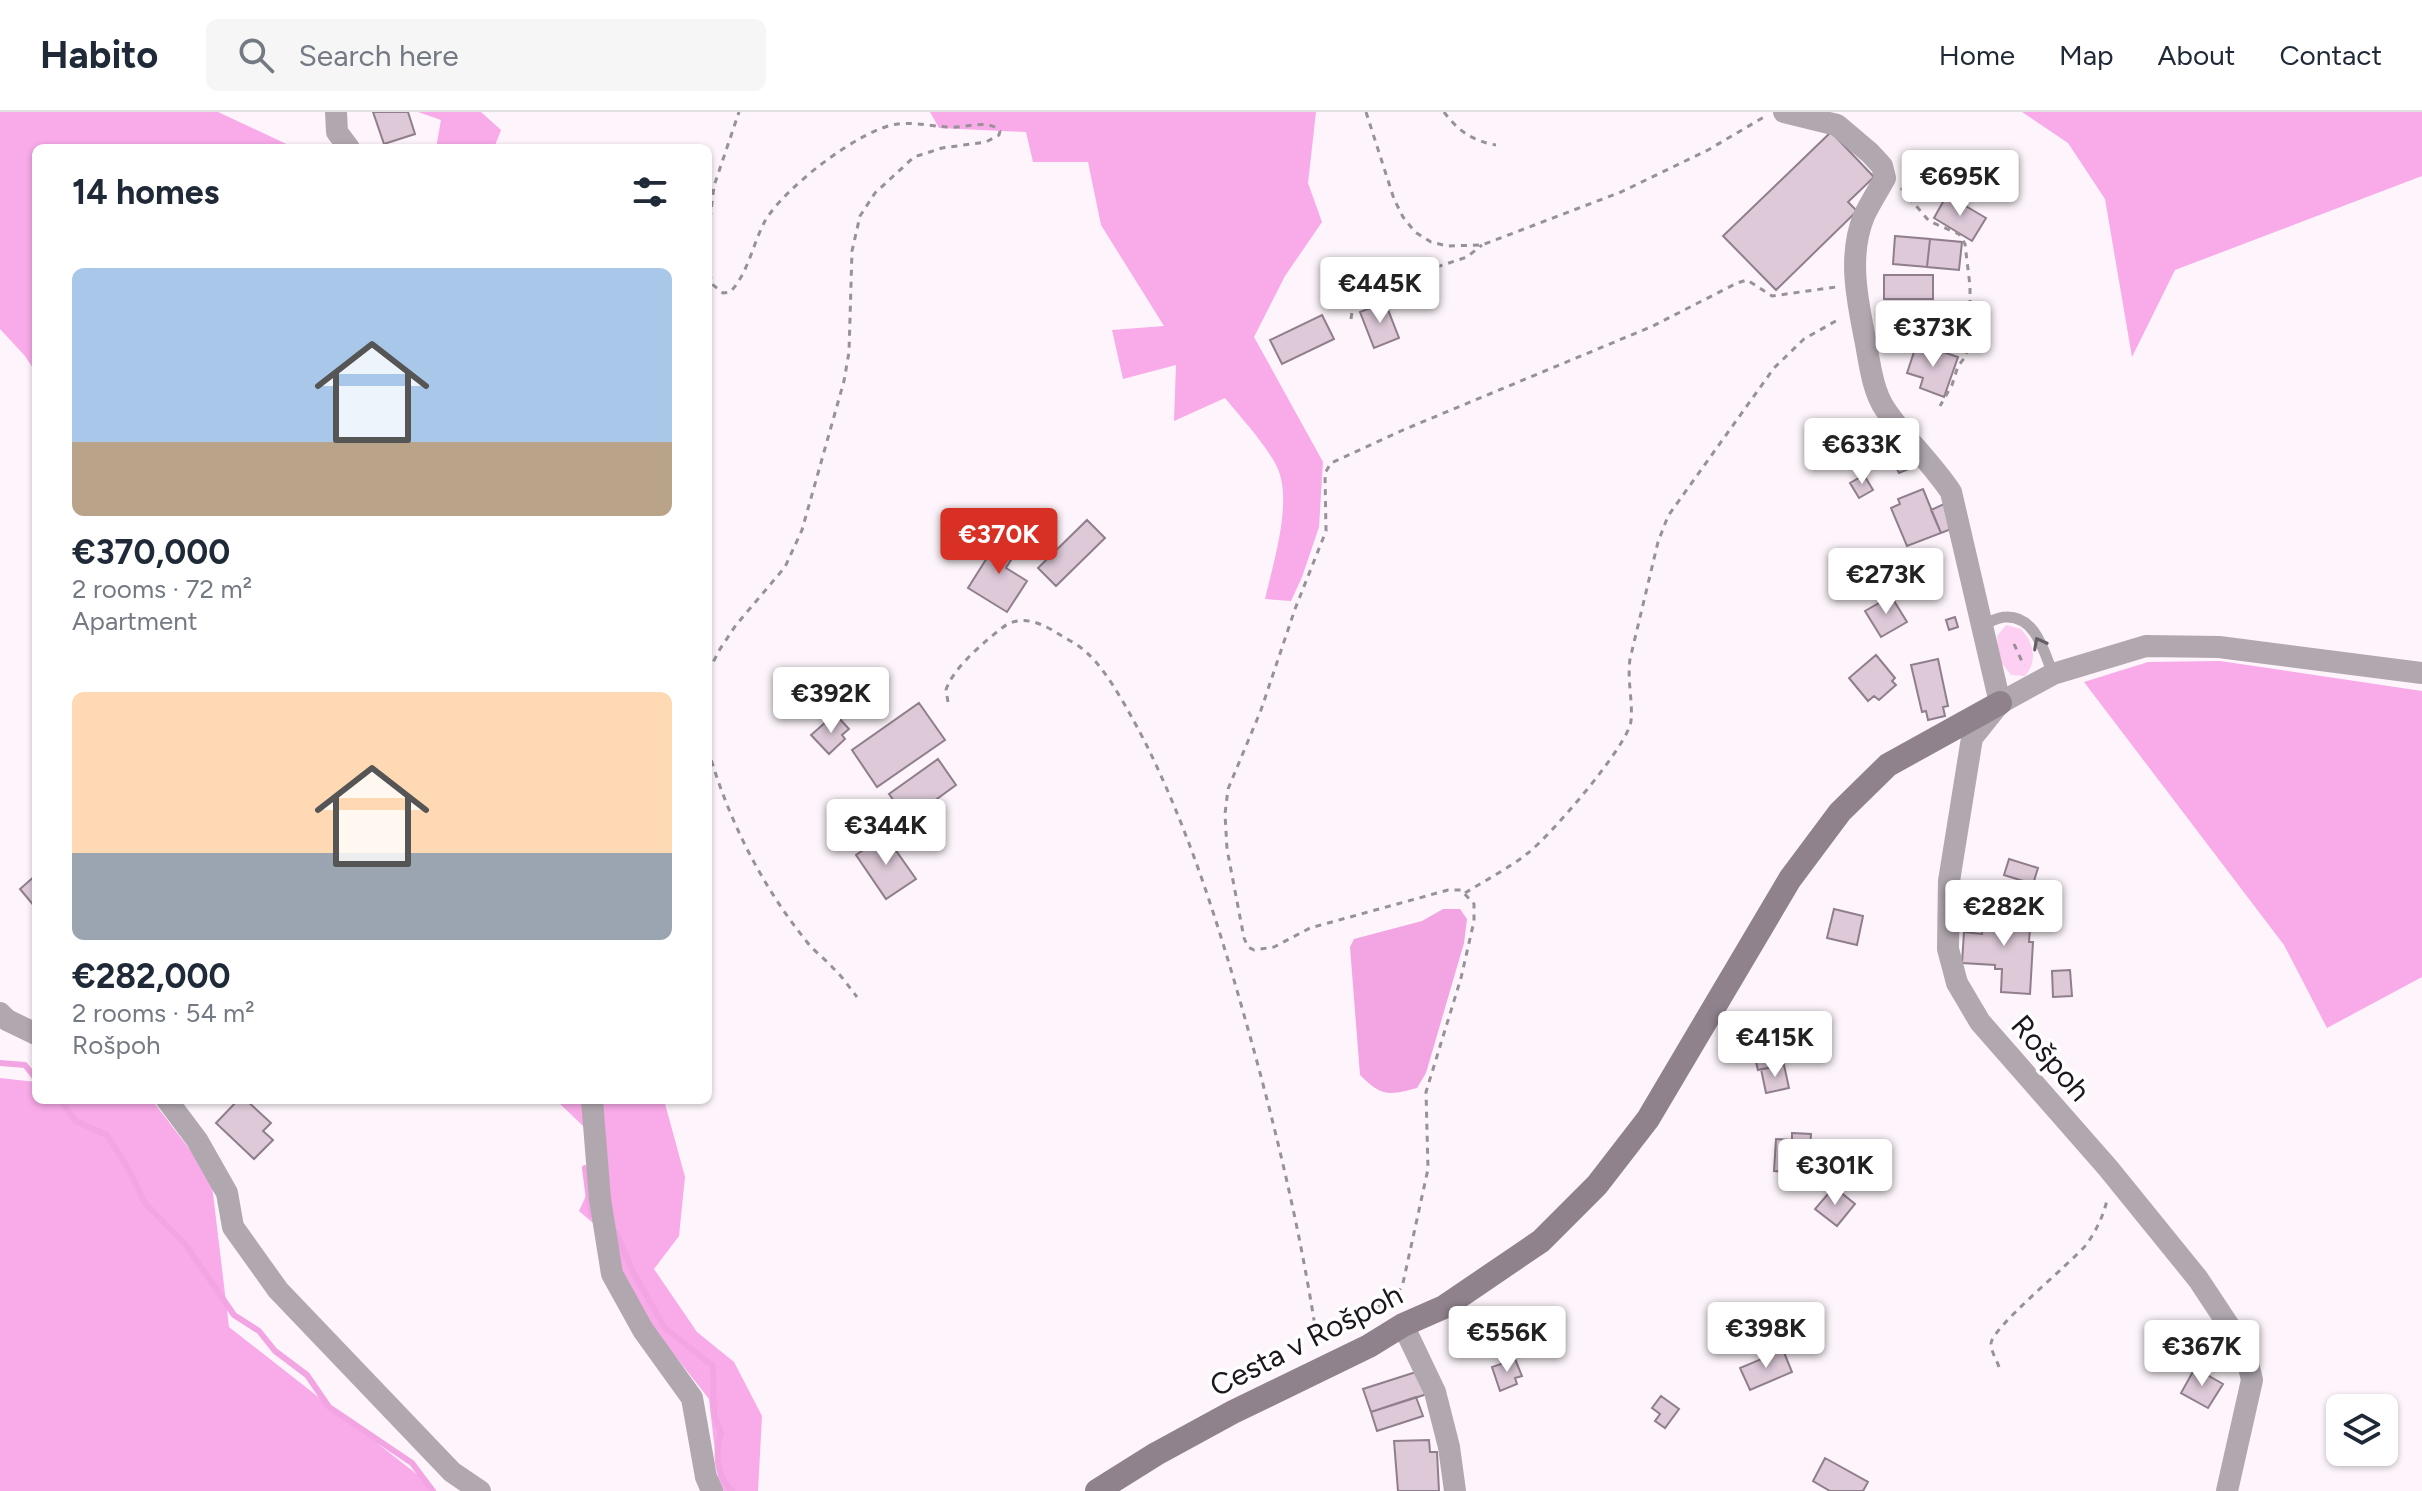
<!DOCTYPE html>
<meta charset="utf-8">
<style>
body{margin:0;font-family:Figtree,sans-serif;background:#f6f6f7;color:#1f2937;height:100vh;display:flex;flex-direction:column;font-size:30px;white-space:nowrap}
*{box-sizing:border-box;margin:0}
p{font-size:26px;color:#747a83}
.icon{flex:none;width:44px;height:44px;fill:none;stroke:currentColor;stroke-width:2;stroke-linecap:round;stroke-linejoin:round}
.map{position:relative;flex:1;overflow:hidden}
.panel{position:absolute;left:32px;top:32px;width:680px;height:960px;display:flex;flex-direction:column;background:#fff;border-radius:12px;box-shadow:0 2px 6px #0004}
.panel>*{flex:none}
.tools{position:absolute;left:2326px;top:1282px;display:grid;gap:16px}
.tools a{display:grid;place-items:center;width:72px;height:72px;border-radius:12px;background:#fff;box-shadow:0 2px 6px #0004;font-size:40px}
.price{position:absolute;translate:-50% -68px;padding:0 18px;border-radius:8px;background:#fff;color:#222;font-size:26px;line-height:52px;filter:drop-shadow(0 2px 4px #0008)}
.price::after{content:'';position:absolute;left:50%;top:48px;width:24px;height:18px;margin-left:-12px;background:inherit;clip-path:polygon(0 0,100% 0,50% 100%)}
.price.active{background:#d93025;color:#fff}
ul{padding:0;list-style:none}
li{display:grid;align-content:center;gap:16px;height:424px;padding:0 40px}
li span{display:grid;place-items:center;height:248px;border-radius:12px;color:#555}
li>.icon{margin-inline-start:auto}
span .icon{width:144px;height:144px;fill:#fffc;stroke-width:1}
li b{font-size:34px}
h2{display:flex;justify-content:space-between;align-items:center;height:96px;padding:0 40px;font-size:34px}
header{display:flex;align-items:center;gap:48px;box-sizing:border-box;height:112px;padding:0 40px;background:#fff;border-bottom:2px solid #e0e1e3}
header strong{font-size:38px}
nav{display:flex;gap:44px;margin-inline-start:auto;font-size:28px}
.search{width:560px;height:72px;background:#f6f6f7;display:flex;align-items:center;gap:20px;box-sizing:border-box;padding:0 28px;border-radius:12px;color:#747a83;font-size:30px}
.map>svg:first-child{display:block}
.green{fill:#fdd0f3}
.forest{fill:#f8aae9}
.water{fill:#f2a4e3}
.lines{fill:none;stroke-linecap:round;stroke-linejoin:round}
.stream{stroke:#f2a4e3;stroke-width:6}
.building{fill:#ddc9d8;stroke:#907e8c;stroke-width:2}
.path{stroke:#989197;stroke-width:3;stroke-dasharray:6 6;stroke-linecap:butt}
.lane{stroke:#b1a8af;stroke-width:11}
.street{stroke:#b1a8af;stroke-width:22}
.secondary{stroke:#8f828c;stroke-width:24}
.oneway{stroke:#675f66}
.labels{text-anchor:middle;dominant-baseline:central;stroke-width:7;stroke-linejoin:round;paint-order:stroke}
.street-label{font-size:30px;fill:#1d161c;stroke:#fff}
</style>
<header>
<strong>Habito</strong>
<div class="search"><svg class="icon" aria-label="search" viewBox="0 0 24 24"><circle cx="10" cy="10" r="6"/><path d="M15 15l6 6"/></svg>Search here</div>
<nav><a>Home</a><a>Map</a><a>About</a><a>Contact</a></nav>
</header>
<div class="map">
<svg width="2422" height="1379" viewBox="0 0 2422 1379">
<rect width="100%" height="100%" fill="#fdf5fb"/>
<path class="green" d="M2006 513 2021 517C2034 531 2038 549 2025 564L2011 563 1999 548 1997 524Z"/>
<path class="forest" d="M0 0H218L295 36H36V261L25 244 0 217Z
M418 0H481L501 18 494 36H436L441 8Z
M930 0H1316L1308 71 1322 110 1285 164 1254 225 1323 350 1319 415 1302 465 1291 489 1265 487C1273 451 1295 385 1275 351 1262 328 1242 307 1225 286L1174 309 1176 253 1123 267 1112 218 1164 214 1101 113 1088 50H1033L1026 20 939 16Z
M2022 0H2422V64L2175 158 2132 245 2105 87 2068 31Z
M2220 549 2422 579V865L2327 916 2284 833 2084 570 2148 550Z
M0 966 36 970V988H152L211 1065 229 1215 428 1371 430 1379H0Z
M556 988H664L685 1065 679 1124 654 1157 697 1220 734 1250 762 1304 758 1379H721L719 1375 709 1287 657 1221 616 1152 614 1129 579 1099 607 1037Z"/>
<path class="water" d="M1443 797H1460L1467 807 1464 831 1426 961 1417 976C1388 984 1381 984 1360 963L1350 835 1354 827 1422 809Z"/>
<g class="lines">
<path class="stream" d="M0 951 25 953 36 967
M61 988 75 1009 107 1023 129 1058 145 1091 186 1133 234 1203 259 1219 275 1239 307 1263 329 1295 412 1351 433 1379
M585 1056 591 1103
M615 1119 633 1160 665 1216 713 1254 714 1303 721 1321C715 1341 716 1364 732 1379"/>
</g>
<path class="building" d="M373 0H408L415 22 384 32Z
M1831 20 1874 65 1848 90 1857 99 1776 178 1723 124Z
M1947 83 1986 106 1972 129 1934 106Z
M1895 124 1930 127 1927 155 1893 152Z
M1930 127 1962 130 1959 158 1927 155Z
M1884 163H1933V187H1884Z
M1385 190 1399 226 1374 236 1360 200Z
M1322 203 1334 227 1282 252 1270 228Z
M1917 231 1958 245 1944 285 1920 276 1923 266 1907 261Z
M1906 346 1911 356 1899 361 1894 351Z
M1864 363 1873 378 1859 386 1850 371Z
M1923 377 1941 421 1907 434 1891 396 1900 392 1898 387Z
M1944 392 1954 416 1941 421 1931 398Z
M1087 408 1105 426 1056 474 1038 456Z
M1002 422 1020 433 1006 456 1027 469 1007 500 968 476Z
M1891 484 1907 510 1881 525 1865 499Z
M1955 505 1958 515 1949 518 1946 508Z
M1876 543 1895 566 1892 569 1896 573 1879 588 1874 584 1868 589 1849 566Z
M1938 547 1948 594 1943 595 1945 604 1928 608 1926 599 1922 600 1911 553Z
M919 591 945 628 877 675 852 638Z
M837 604 849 617 842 623 845 627 829 642 811 623 827 609 829 612Z
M938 647 956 673 908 708 889 682Z
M885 723 916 767 886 787 856 743Z
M2009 747 2038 756 2033 772 2004 763Z
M36 763V794L35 795 20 777Z
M1834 797 1863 804 1857 833 1827 826Z
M1984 798 2031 801 2029 830H2033L2030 882 2001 880 2002 857H1995V853L1962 851 1964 820 1982 822Z
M2070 858 2072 884 2053 885 2052 859Z
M1774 925 1780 954 1758 958 1751 930Z
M1784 953 1789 976 1766 981 1761 957Z
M238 988H246L271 1011 263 1019 273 1028 254 1047 216 1011Z
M1792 1021 1811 1022 1810 1038H1824L1822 1062 1774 1059 1776 1027 1792 1028Z
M1834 1075 1855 1092 1837 1114 1815 1097Z
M1783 1238 1792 1260 1750 1278 1740 1256Z
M1515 1247 1522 1264 1515 1266 1517 1272 1500 1279 1492 1255Z
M2195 1256 2223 1272 2208 1296 2181 1281Z
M1419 1259 1427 1282 1371 1300 1363 1277Z
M1661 1284 1679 1297 1665 1316 1655 1309 1660 1302 1652 1296Z
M1416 1285 1423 1304 1377 1319 1371 1300Z
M1429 1328 1430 1340H1437L1439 1379H1398L1394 1329Z
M1825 1346 1868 1370 1863 1379H1830L1813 1369Z"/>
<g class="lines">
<path class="path" d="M1366 0 1394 87 1403 105 1415 120 1431 130 1447 134 1482 133 1621 80 1708 38 1764 5
M1444 0C1458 19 1473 29 1496 33
M1901 76 1929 109 1959 122 1965 132 1970 174V222L1966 244 1958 254 1952 273 1940 294
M1351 207 1353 193 1359 184 1391 170 1467 145 1482 133
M2014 532 2024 554
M708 560 720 537 736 513 785 455 802 418 844 269 849 240 852 139 860 104 875 81 914 45 942 36 986 30 999 23 1000 19C988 6 964 17 947 15 931 14 915 10 898 12 861 16 784 76 765 109 753 131 748 162 730 180L723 181 712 172 710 162 709 116 714 74 739 0
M948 590 946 578C952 557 985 529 1002 516 1019 502 1040 510 1057 521 1067 527 1079 533 1087 541 1108 559 1133 607 1146 632 1190 721 1219 814 1246 910 1276 1016 1302 1125 1318 1234
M708 637C728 707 761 773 807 830 814 839 825 847 833 856 842 864 849 875 857 885
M1465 781C1486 768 1509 756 1528 741 1550 724 1628 634 1631 609 1633 589 1627 568 1630 547L1658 430 1668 404 1774 256 1804 227 1841 206
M1365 1212 1367 1201 1397 1184 1403 1171 1428 1057 1426 980 1461 866 1474 809V792L1461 778H1448L1310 816 1274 835 1254 838 1248 835 1244 826 1227 737 1225 702 1228 677 1261 598 1295 497 1326 419 1325 361 1331 351 1403 318 1653 214 1737 171 1747 168 1772 184 1836 175
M1999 1255C1997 1249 1991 1239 1991 1232 1990 1217 2071 1151 2086 1133 2096 1119 2103 1105 2107 1088"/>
<path class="lane" d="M1981 513C1988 511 1998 505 2006 505 2036 504 2044 540 2053 562"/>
<path class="street" d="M336 0 337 20 349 36
M1784 0 1837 13 1870 41 1882 54 1885 66C1878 79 1870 91 1864 104 1847 145 1858 191 1866 232 1870 254 1873 279 1885 297 1905 327 1931 350 1951 380L2000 591
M0 901 7 908 36 922
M167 988 197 1028 227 1081 233 1115 278 1178 452 1360 480 1379
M592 988 600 1087 612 1162 643 1218 692 1286 706 1365 712 1379
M1403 1213 1435 1280 1449 1335 1455 1379
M2227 1379 2252 1268 2245 1238 2198 1167 2108 1056 1980 910 1957 871 1948 837 1949 769 1972 626 2000 591 2053 562 2146 534 2219 535 2422 561"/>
<path class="secondary" d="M1097 1379 1156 1342 1233 1300 1369 1234 1403 1213 1444 1195 1541 1129 1597 1073 1648 1007 1790 767 1840 700 1888 653 2000 591"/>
</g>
<defs><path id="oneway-chevron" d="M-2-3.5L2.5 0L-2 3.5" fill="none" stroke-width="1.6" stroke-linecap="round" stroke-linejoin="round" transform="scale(2)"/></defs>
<use class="oneway" href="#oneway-chevron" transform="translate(2039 531) rotate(-118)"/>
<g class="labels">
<g class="street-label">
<text transform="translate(2051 946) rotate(49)">Rošpoh</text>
<text transform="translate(1306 1228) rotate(-27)">Cesta v Rošpoh</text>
</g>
</g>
</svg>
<div class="tools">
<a><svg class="icon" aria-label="layers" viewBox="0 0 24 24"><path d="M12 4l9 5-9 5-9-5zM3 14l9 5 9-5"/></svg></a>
</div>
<b class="price" style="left:1960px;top:106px">€695K</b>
<b class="price" style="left:1380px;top:213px">€445K</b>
<b class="price" style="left:1933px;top:257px">€373K</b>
<b class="price" style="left:1862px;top:374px">€633K</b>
<b class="price active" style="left:999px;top:464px">€370K</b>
<b class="price" style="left:1886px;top:504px">€273K</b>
<b class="price" style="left:831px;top:623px">€392K</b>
<b class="price" style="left:886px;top:755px">€344K</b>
<b class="price" style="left:2004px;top:836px">€282K</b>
<b class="price" style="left:1775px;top:967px">€415K</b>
<b class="price" style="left:1835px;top:1095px">€301K</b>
<b class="price" style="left:1766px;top:1258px">€398K</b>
<b class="price" style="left:1507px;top:1262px">€556K</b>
<b class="price" style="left:2202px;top:1276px">€367K</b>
<section class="panel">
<h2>14 homes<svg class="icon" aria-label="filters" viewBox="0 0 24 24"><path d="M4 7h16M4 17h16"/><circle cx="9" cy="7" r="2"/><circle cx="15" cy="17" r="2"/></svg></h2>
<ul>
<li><span style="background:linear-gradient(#a9c7e8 70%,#b9a48a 0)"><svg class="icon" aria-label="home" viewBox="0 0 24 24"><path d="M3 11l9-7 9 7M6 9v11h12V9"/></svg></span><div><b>€370,000</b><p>2 rooms · 72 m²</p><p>Apartment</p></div></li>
<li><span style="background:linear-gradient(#ffd9b3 65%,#9aa5b1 0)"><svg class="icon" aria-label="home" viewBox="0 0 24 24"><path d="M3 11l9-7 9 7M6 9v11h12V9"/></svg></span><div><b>€282,000</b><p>2 rooms · 54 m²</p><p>Rošpoh</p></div></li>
</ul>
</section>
</div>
